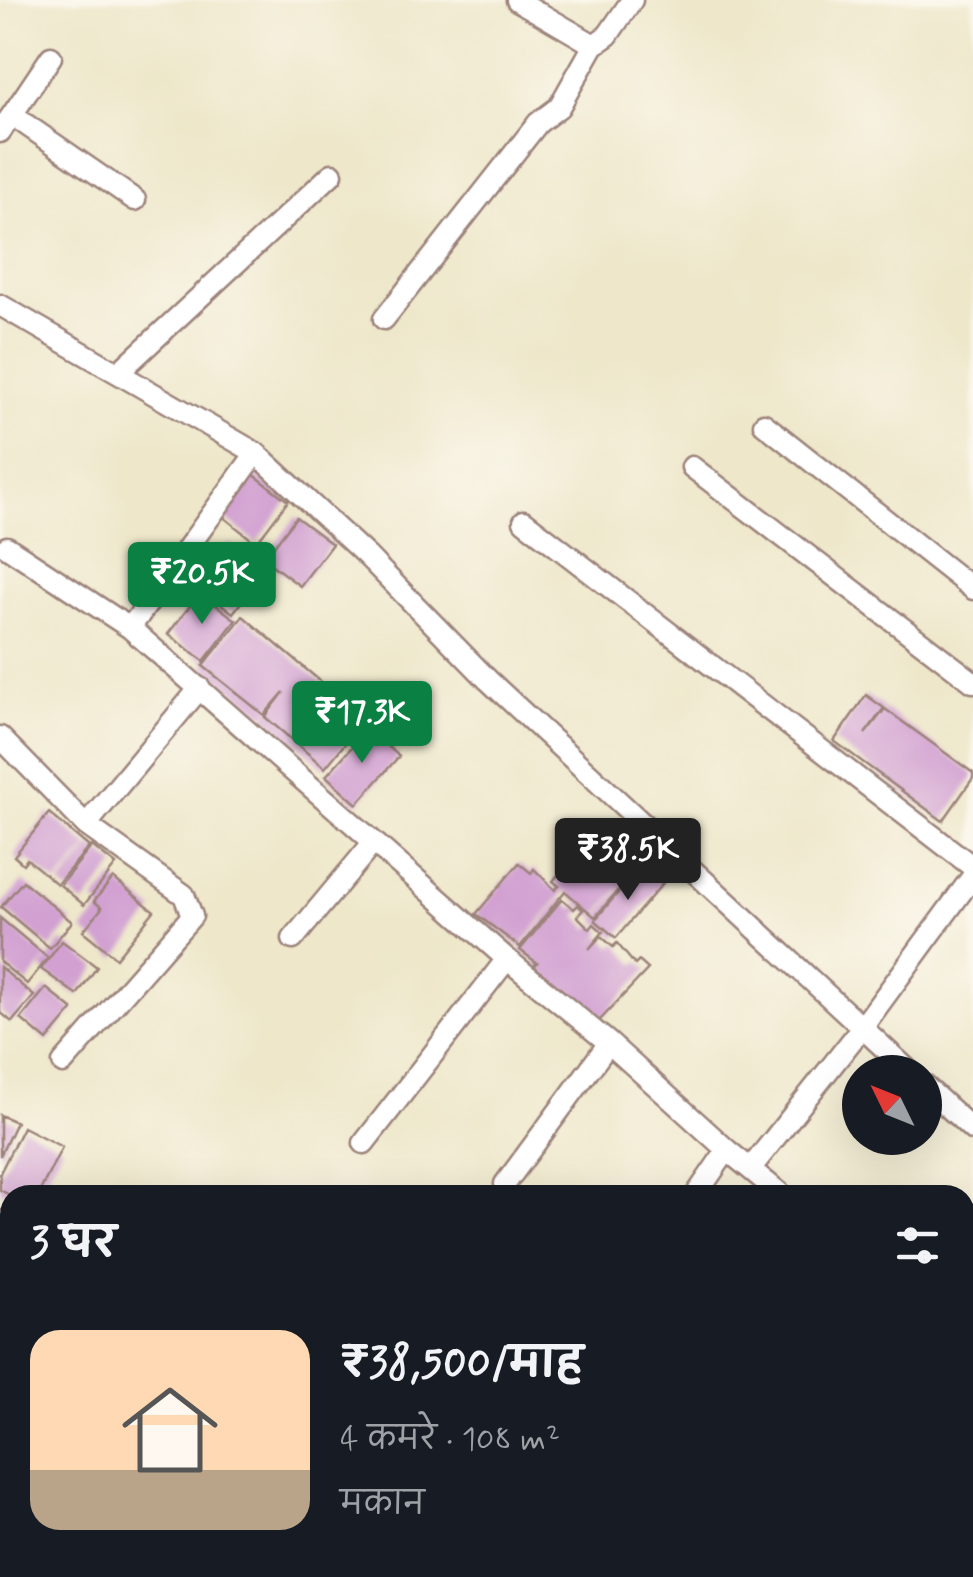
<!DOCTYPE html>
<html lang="hi">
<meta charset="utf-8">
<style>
body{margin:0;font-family:Mynerve,"Playpen Sans Deva",sans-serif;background:#242831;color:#f1f3f6;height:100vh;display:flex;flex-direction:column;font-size:38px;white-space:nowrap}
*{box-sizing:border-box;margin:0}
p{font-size:32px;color:#9ea1a6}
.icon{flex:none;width:55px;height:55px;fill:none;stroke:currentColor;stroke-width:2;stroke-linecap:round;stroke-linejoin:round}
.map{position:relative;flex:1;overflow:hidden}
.panel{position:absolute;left:0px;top:1185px;width:975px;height:392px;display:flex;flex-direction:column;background:#171b24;border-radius:30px 30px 0 0;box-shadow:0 10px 40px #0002}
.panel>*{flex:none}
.needle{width:65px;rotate:313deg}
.fabs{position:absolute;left:842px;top:1055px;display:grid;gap:20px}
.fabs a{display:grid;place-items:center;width:100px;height:100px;border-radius:50%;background:#171b24;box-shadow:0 10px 40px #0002;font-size:50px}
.price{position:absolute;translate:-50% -85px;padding:0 22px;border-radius:10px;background:#0b8043;color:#fff;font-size:32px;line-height:65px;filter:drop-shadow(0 2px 5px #0008)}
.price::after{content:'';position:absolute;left:50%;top:60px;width:30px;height:22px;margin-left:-15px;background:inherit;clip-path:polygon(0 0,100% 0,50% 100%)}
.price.active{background:#222;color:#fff}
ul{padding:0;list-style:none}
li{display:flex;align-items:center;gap:30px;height:250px;padding:0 30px}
li span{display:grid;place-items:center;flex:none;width:280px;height:200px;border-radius:30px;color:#555}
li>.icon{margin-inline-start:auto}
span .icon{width:120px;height:120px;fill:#fffc;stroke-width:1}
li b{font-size:42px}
h2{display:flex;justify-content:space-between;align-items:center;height:120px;padding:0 30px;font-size:42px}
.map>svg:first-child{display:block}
.building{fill:#d2a1d2}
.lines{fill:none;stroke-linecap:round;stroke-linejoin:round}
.minor-casing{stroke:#9c837a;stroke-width:25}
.minor{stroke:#fff;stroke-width:20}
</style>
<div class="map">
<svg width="973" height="1577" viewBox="0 0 973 1577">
<rect width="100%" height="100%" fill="#fbf7ec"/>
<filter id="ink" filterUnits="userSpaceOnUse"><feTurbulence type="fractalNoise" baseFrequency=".01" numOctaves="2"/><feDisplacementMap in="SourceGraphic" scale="20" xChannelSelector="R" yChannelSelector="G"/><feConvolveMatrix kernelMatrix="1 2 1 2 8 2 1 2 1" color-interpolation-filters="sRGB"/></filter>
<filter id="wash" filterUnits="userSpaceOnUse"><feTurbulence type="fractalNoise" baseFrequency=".0048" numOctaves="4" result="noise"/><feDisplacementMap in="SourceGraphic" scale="40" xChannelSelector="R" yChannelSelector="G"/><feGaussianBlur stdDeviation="2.25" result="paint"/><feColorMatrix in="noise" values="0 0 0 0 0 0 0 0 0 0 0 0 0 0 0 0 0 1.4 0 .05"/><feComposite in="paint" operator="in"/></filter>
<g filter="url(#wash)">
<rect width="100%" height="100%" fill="#eee7ca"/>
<g id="blocks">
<path class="building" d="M253 474 288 501 256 543 221 515Z
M296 517 332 544 300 586 264 559Z
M229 544 264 572 233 613 197 586Z
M200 593 236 620 204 661 168 634Z
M243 616 365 719 325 768 265 717 284 692 264 715 203 666Z
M866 695 884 708 865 734 885 709 973 773V778L943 821 834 741Z
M368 729 399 756 357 804 326 776Z
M49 813 89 847 57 884 27 859 23 864 14 856Z
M596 830 608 841 611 837 620 844 616 848 629 859 632 855 642 862 595 917 565 891 520 947 476 914 519 863 531 873 534 869 555 890 559 886 553 881Z
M92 846 116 865 84 905 60 885Z
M638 869 650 880 653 876 663 883 616 938 595 920Z
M113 878 154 911 116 958 83 931 102 908 94 901Z
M23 881 72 922 50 948 1 907Z
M562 899 574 909 578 905 583 910 577 916 590 929 594 924 603 932 589 949 601 936 613 947 617 943 635 965 639 961 648 969 599 1021 554 985 534 966 537 963 520 950Z
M0 918 48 958 27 984 0 962Z
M62 941 97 967 77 995 41 969Z
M0 967 34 996 12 1022 0 1012Z
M46 988 73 1010 47 1041 21 1019Z
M0 1115 16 1122 0 1156Z
M23 1127 62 1147 38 1195H10L0 1190V1173Z"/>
</g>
</g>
<g filter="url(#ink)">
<use href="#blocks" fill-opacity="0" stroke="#9c837a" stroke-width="2.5"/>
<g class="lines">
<g class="minor-casing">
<path id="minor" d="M517 0 594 45
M12 115 51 57
M0 132 12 115 135 200
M0 305 256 453 130 628
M384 319 538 123 559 107 594 45 608 35 632 0
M118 373 332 174
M764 424 973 589
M256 453 368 557 488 680 910 1072
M692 467 973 682
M524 521 973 867
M7 547 130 628 507 959 609 1043 727 1150 696 1195
M0 737 86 825 200 688
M293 939 373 843
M63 1063 192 916 184 895 86 825
M925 1086 973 1130
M364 1143 507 959
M727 1150 782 1195
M751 1168 861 1029 973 876
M505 1184 609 1043
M0 1221 10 1224
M965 1353 973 1360
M0 1412 10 1417
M651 1568 666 1577
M934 1568 947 1576
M0 1574 10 1550
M189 1577 193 1568
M445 1577 450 1568"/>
</g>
<use href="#minor" class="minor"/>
</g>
</g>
</svg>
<div class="fabs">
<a><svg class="needle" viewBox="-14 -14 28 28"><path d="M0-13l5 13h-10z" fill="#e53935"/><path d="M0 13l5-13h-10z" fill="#9ea1a6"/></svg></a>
</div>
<b class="price" style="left:202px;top:627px">₹20.5K</b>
<b class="price" style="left:362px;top:766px">₹17.3K</b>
<b class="price active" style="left:628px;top:903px">₹38.5K</b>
<section class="panel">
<h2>3 घर<svg class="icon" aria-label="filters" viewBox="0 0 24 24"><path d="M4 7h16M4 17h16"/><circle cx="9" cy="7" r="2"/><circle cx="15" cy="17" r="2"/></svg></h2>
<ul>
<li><span style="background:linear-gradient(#ffd9b3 70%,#b9a48a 0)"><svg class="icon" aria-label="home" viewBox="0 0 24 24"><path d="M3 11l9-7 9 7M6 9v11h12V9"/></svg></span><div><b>₹38,500/माह</b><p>4 कमरे · 108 m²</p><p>मकान</p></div></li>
</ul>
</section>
</div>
